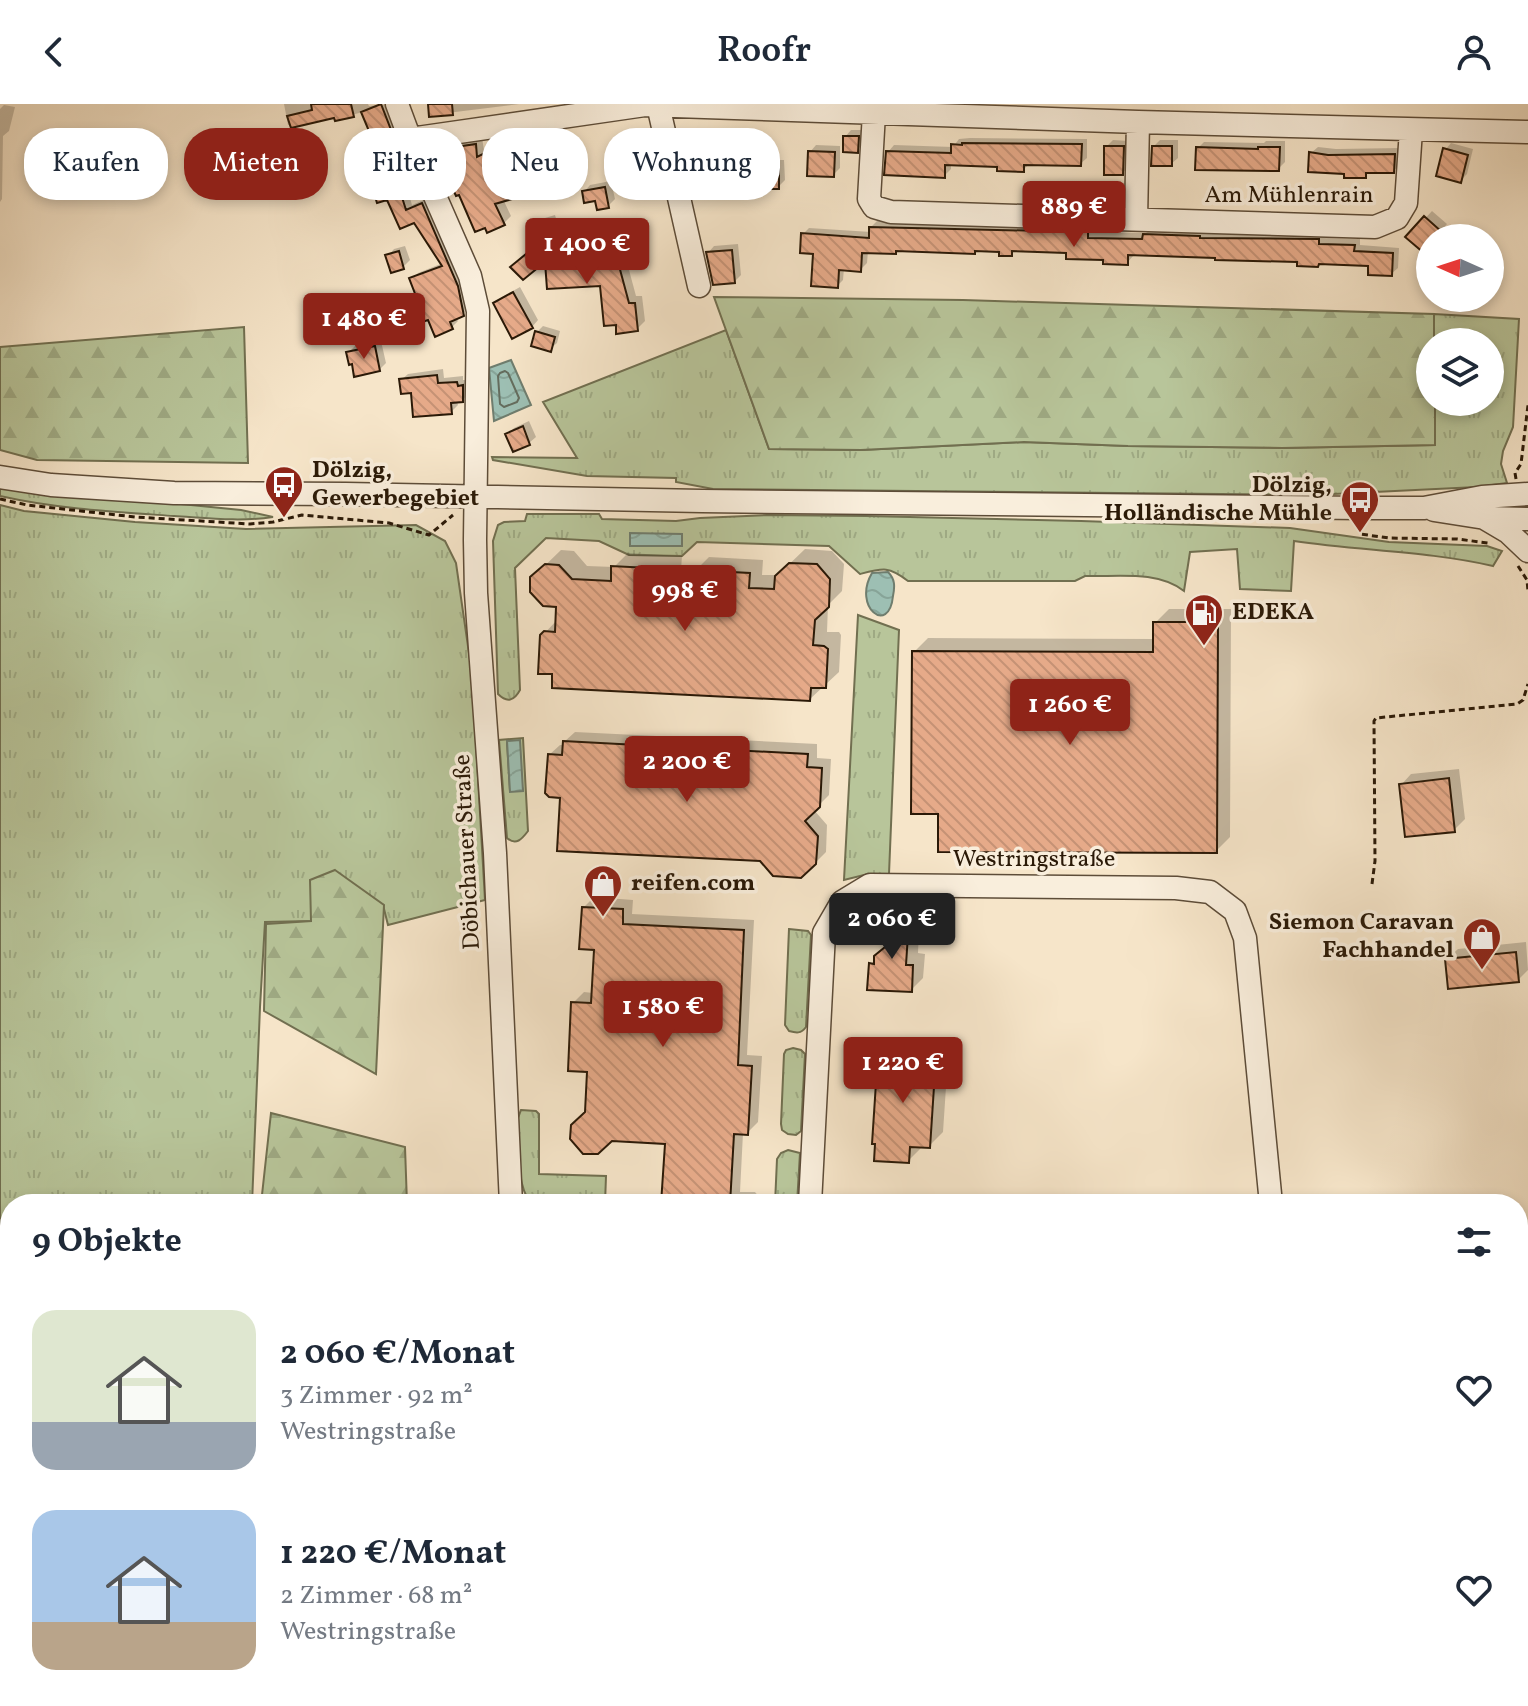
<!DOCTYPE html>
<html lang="de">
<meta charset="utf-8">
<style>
body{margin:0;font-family:Vollkorn,serif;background:#f2f2f3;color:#1f2937;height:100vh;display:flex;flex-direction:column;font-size:30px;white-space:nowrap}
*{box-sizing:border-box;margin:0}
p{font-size:26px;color:#747a83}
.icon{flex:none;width:44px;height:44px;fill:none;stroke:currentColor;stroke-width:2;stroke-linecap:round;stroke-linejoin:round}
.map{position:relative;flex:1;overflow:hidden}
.drawer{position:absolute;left:0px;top:1090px;width:1528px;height:512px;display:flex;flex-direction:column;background:#fff;border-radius:32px 32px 0 0;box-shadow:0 4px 12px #0003}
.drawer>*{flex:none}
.guide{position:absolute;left:24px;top:24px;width:800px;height:72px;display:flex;gap:16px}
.needle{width:52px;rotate:273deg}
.buttons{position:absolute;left:1416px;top:120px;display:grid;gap:16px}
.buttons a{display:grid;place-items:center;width:88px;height:88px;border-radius:50%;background:#fff;box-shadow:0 4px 12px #0003;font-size:40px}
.price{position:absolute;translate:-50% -68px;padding:0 18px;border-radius:8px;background:#8f2418;color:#fff;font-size:26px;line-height:52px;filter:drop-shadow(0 2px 4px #0008)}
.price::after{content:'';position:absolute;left:50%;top:48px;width:24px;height:18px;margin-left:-12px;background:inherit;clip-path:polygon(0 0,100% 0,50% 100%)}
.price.current{background:#222;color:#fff}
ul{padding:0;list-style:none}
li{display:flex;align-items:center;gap:24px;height:200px;padding:0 32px}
li span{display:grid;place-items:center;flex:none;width:224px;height:160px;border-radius:24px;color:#555}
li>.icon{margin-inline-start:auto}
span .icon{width:96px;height:96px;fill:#fffc;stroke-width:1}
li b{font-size:34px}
h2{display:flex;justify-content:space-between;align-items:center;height:96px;padding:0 32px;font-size:34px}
.pill{padding:0 28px;border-radius:32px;background:#fff;box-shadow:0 4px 12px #0003;font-size:28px;line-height:72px}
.pill.current{background:#8f2418;color:#fff}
header{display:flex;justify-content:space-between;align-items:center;height:104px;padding:0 32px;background:#fff;font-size:36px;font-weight:600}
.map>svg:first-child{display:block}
.grass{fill:url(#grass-tufts);stroke:#716f50;stroke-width:2;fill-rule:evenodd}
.forest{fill:url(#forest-firs);stroke:#716f50;stroke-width:2}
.wetland{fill:url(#wetland-marsh);stroke:#716f50;stroke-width:2}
.park{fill:url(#park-dots);stroke:#716f50;stroke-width:2}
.water{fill:url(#water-waves);stroke:#6f7d6e;stroke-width:2}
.shadow{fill:#0003}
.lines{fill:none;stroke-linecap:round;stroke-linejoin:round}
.shore{stroke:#646c5d;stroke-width:2}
.building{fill:url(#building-back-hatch);stroke:#2a1907;stroke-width:2}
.minor-casing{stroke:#5d4c38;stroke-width:25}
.path{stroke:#2a1907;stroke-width:3;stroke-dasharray:6 4;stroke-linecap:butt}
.minor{stroke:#f9eedc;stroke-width:22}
.labels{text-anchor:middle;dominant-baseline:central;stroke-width:7;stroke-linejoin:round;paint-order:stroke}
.street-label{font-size:24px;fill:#2a1907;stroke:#f9eedc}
.poi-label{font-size:24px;font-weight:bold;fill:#2a1907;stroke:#f9eedc;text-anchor:start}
</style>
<header><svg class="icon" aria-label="back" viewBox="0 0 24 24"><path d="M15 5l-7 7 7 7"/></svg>Roofr<svg class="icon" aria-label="person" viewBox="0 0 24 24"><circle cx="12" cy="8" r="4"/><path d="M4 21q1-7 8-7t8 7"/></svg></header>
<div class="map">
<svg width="1528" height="1602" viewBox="0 0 1528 1602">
<defs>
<pattern id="grass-tufts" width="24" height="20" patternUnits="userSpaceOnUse" patternTransform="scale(2)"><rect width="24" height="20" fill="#b8c59a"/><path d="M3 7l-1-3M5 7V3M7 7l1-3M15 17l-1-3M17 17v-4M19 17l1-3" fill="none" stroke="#9ea983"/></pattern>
<pattern id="forest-firs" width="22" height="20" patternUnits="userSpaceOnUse" patternTransform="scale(2)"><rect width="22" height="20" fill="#b8c59a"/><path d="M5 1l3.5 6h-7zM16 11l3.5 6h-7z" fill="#9ea983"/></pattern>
<pattern id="wetland-marsh" width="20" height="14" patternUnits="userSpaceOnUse" patternTransform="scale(2)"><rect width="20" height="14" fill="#b8c59a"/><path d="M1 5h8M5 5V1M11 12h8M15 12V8" fill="none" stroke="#9ea983"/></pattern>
<pattern id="park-dots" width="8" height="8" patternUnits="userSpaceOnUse" patternTransform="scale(2)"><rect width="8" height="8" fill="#b8c59a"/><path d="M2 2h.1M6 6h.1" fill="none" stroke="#9ea983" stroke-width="1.8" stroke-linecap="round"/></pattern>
<pattern id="water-waves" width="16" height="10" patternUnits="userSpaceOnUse" patternTransform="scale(2)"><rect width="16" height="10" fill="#9dbfb3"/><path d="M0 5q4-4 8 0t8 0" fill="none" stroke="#87a498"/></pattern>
<pattern id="building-back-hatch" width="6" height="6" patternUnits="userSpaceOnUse" patternTransform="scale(2)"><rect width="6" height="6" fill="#e6aa89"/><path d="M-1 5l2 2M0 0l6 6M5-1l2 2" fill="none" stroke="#c59275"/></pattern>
</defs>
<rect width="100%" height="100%" fill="#f6e5c9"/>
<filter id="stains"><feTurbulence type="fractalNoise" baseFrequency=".0025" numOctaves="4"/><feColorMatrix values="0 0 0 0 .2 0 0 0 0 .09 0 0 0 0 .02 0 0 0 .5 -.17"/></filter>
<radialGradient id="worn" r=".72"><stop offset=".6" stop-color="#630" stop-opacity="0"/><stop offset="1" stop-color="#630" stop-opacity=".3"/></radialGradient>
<path class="grass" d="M1434 210 1519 215 1513 323 1503 347 1501 360 1507 379 1477 383 1313 391 713 385 676 378V374L587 372 493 356 492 353 577 354 543 298 726 226 769 345 861 346 1024 338 1128 342 1282 344 1435 341V298H1490V238H1434Z
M0 382 241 406 273 413C240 418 207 414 174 412 116 408 57 405 0 392Z
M0 401 24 407 135 418 246 425 416 421 445 437 456 459 472 570 485 796 388 821 383 801 311 817 265 818 260 903 252 1100H10V1592H213L209 1602H0Z
M527 410H599L602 415 676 417 700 414 767 411 866 412 1081 417 1290 424 1389 438 1487 442 1502 447 1493 462C1428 447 1360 447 1294 437L1291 487 1240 485 1237 445 1190 448 1184 487C1157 466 1117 473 1085 472L1075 477H908C889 462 883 464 860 470L829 442 697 438 682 452 629 451 599 437 546 434 515 464 520 586C514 597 507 599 498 590L493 437 498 421 504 418 525 417Z
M858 511 899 526 889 770H868L844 776Z
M523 634 528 727C522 735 516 742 507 734L499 636ZM507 638 523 686V687H510Z
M789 825 808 827 811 831 806 923C801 930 796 929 789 927L785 921Z
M793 944 801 946 805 950 801 1027 796 1031 788 1030 782 1026 781 1020 784 950 786 946Z
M521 1006 536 1007 539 1010V1070L606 1072 605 1100H531C515 1079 519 1040 518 1014Z
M788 1046 800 1049 797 1100H775L777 1055 781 1049Z"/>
<path class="forest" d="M714 193 963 196 1434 210V238H1430V298H1435V341L1282 344 1128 342 1024 338 861 346 769 345Z
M244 223 248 359 37 356 0 346V243Z
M335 766 384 801 376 970 264 907 266 820 311 817 310 776Z
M271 1009 405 1043 407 1100H261Z
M215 1592H380L379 1602H211Z"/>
<path class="wetland" d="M382 1592H516L517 1602H381Z"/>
<path class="park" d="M1099 1592H1316L1318 1602H1101Z"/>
<path class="water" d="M511 256 531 301 494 317 489 264Z
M630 429 682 430V442H630Z
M888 468C895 475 895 482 893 492 889 532 852 503 872 469Z
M520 636 523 687 510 688 507 637Z"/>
<path class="shadow" d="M284 0H368L369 2 390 0 404 35 397 42 363 8 336 15 335 12 288 21Z
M430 0H519L431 11Z
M4 1 15 3 9 27 3 32 2 95 0 98V5Z
M851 26H864L863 40 857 46 845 33Z
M482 33 484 47 505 38 526 84 518 91 503 95 511 112 504 119 437 46 445 39Z
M970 34 1087 35V54L1080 60 1030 59 1023 66 999 61 951 59V65L944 72 888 48 894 41 953 43 959 35Z
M1113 36 1129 37V63L1122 69 1106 43Z
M1160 36H1178V54L1171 60 1154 42Z
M1266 37H1285V58L1278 65 1198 44 1204 38 1264 39Z
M1451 39 1473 45 1467 70 1460 77 1445 46Z
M816 41 840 42V64L833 71 810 48Z
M1318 43 1336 45 1401 44 1400 61 1393 67H1370L1365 72 1346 68 1311 49Z
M640 48 643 59 640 62 626 53 628 50Z
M752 53H770V56H784L785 76 778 83 746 60Z
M708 56H727L726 84 720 90 701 62Z
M402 66 412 101 428 94 461 166 469 204 463 210 456 213 458 217 452 223 401 207 407 201 420 197 412 175 418 169 443 159 414 116 373 80 380 73Z
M611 77 615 95 608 102 584 88 590 81Z
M1432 107 1447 120 1435 134H1430V140L1408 133Z
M555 111 560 128 554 134 547 136 562 155 625 151 636 192H642L645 217 637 225 617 219 601 180 549 183 547 154 520 155 543 137 538 120 545 114Z
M877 117 1094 123V128L1146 129 1151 125 1325 130 1324 134 1360 135V141L1399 144 1398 164 1391 170 1370 160 1299 156 1133 149V152L1127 159 1068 147 1016 145 1011 150 1001 146 977 145 974 148 899 145 895 148 868 147 867 159 860 166 844 164 843 176 837 182 803 130 809 124 871 128V123Z
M738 140 741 171 734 178 708 149 714 142Z
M405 142 410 156 403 163 388 152 394 145Z
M520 183 538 216 532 223 495 200 502 193Z
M384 198 388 209 385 211 369 205 371 202Z
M543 222 560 227 557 239 550 245 537 228Z
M381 237 386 259 379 266 348 249 355 242Z
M443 265 444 274 463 272V276H469V290L462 296 457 297 458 301 451 308 412 287 401 276 408 270Z
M529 317 536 333 529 339 507 331 514 324Z
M805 445 832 447 844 460 842 487 828 501 827 528H839L841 531 839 568 810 595 555 568 542 532 557 516 558 501 532 474 561 446 574 447 587 462 614 463 628 449 682 452 681 466 695 467 709 453 763 456 762 471H778Z
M1169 505H1231L1230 733 1216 747 940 708 914 548 928 534 1155 535V519Z
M575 628 817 640V654L831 655 829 691 814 706 827 721 826 748 815 759 760 755 562 692 549 651 560 641H564V638Z
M1459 665 1465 715 1454 726 1401 681 1411 670Z
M594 793 633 796 632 810 754 816 747 951 762 952 758 1018 747 1029H743L740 1088H755L765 1100H658L664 1094 667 1038 587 1008 589 966 573 899 584 888 593 889 596 844 583 804Z
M900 802 920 803 918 849 925 850 923 874 911 886 871 860 887 842 888 815Z
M1526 838 1528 866 1518 876 1447 855 1458 845Z
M894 935 949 938 943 1028 929 1042 922 1043 908 1057 880 949Z
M1528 1240V1280L1518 1287V1247Z
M1518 1465 1522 1496H1528V1602H1486V1600L1476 1602H1365L1364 1592H1518Z
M1118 1592H1296V1598L1314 1596 1315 1602H1119Z"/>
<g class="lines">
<path class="shore" d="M505 267 508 269 519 294 517 298 504 303 500 300 498 272 500 269Z"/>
</g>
<path class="building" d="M311 0H351L354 13 335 17 334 14 291 24 287 12 312 6Z
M381 0 398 44 379 51 361 8Z
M428 0H452L453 11 429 13Z
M843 32H859L858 49 843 48Z
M962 39 1082 40 1081 62 1024 61V68L997 67V63L945 61V74L884 71 886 47 951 49V40L962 41Z
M476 40 477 53 497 43 519 93 495 100 505 121 487 129 485 124 475 128 459 91 456 92 435 46Z
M1104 42H1124L1123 71H1104Z
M1152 42H1172V62H1151Z
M1196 43 1258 45V43H1280L1279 67 1195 66Z
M1443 44 1468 51 1461 79 1436 72Z
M808 47 835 48 834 73 807 72Z
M1309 48 1328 51 1395 50 1394 69H1366V74H1344V70L1308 68Z
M638 49 641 64 626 67 623 52Z
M744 59H764V62H779V85H744Z
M699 61 722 62 721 92H698Z
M395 71 406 106 422 99 458 182 464 212 450 218 453 225 435 233 428 216 404 224 399 206 419 200 409 174 442 162 414 119 400 125 387 96 377 99 371 79Z
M605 83 609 104 597 106 595 97 584 99 582 87Z
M1424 112 1442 128 1437 134H1430V142L1424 149 1405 133Z
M549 116 555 136 542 140 536 120Z
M869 123 1088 128V134L1142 135 1143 130 1200 132V134L1319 135V140L1355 141 1354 147 1393 149 1392 172 1368 171V162L1319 160 1318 163 1297 162V158L1215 156V154L1128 151V161L1103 160V156L1066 155V149L1012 147V152H999V148L975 147V150L896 147V150L862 149 861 168 839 166 838 184 811 182 813 150 800 149 801 129 869 134Z
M537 141 554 162 618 158 629 199H635L638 227 616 230V221L604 222 600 182 547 185 545 158 523 176 510 163Z
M732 146 735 179 713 181 706 148Z
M399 147 404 165 391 169 385 151Z
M513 188 533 224 512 235 493 199Z
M382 200 386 213 371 218 366 204Z
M535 227 555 233 551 248 531 242Z
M375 242 380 267 354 273 352 260 349 261 346 248Z
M437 271 438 279 457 278 458 282 463 281V298L451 299 452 310 413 313 411 289 401 290 399 275Z
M523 322 530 341 513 348 505 330Z
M789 459 817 460 830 475 829 503 815 516 813 541 824 542 828 545 826 584H811L810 597 552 584V570H538L540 531 544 527 555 528 556 503 543 502 530 488V473L545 460 559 461 572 475 611 477V462L669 465 668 480 692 481 693 466 750 469 749 484 774 485 775 472Z
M1153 518H1218L1217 749 938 748V710H911L912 547 1153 548Z
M563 637 808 650 807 663 822 664 820 703 805 717 818 732 816 760 801 774 773 772 760 757 557 747 560 694 549 693 545 689 548 650 562 651Z
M1449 674 1455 728 1405 733 1399 680Z
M582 803 623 805V820L744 826 738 961 752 962 748 1031 734 1030 730 1100H661L665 1040 612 1037 598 1050H583L570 1035 571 1021 585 1008 587 968 568 967 571 898 591 899 594 846 579 845Z
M886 814 909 815 906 861H913L912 888 867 886 869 859 874 860V852L885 843Z
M1516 848 1519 878 1448 885 1445 855Z
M878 948 936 952 930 1044 910 1043 909 1059 874 1057 875 1040H872Z"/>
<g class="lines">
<g class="minor-casing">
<path id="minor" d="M397 0 410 35 470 172 478 207 475 436 476 489 495 749 511 1100
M658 1 699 182
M874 9 869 95 874 103 891 108 1375 123 1397 114 1406 99 1411 26
M410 35 645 1 1138 18 1528 28
M1136 115 1138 18
M0 373 51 381 174 389 346 390 702 397 1361 404H1424L1482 393 1528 390
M1434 406 1485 414 1528 415
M1486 415 1508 428 1528 447
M810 1100 824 829 842 798 870 781 1176 784 1210 788 1235 807 1245 834 1271 1100
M1518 1341 1528 1335
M527 1592V1602
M675 1592 676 1593
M865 1592 867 1602
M1327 1592 1329 1602"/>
</g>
<path class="path" d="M1516 375 1515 369 1521 360 1528 301
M0 395 27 401 135 413 250 420 273 418 302 411 389 419 429 431 453 411
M1360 422V430L1389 434 1457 435 1488 439
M1518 462 1527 476 1528 487
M1372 780 1375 757 1374 617 1376 614 1517 600 1523 596 1528 580"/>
<use href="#minor" class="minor"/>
</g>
<defs>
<g id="bus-pin" transform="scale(2)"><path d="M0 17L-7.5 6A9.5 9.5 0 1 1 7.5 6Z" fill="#8f2418" stroke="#f9eedc"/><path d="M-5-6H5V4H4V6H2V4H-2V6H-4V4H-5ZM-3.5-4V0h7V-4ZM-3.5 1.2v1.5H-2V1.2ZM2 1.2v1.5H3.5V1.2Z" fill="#fff"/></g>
<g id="fuel-pin" transform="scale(2)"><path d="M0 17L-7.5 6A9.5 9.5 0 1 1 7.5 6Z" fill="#8f2418" stroke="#f9eedc"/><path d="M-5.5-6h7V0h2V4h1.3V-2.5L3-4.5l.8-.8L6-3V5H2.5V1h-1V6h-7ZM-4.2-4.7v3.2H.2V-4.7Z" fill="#fff"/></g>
<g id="shop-pin" transform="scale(2)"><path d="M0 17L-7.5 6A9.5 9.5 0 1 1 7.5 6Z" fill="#8f2418" stroke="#f9eedc"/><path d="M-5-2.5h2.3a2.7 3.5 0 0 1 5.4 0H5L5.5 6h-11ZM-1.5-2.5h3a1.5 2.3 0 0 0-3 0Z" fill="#fff"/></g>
</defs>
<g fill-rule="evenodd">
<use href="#bus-pin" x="284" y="381"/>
<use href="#bus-pin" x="1360" y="396"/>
<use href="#fuel-pin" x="1204" y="509"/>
<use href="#shop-pin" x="603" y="780"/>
<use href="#shop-pin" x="1482" y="833"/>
</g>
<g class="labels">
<g class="street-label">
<text x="1289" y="92">Am Mühlenrain</text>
<text transform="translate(468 748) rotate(-93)">Döbichauer Straße</text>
<text x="1034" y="756">Westringstraße</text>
</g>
<g class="poi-label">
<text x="312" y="367">Dölzig,<tspan x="312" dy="28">Gewerbegebiet</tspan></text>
<text x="1332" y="382" text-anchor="end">Dölzig,<tspan x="1332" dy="28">Holländische Mühle</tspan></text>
<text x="1232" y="509">EDEKA</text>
<text x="631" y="780">reifen.com</text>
<text x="1454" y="819" text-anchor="end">Siemon Caravan<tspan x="1454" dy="28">Fachhandel</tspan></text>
</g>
</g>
<rect width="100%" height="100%" filter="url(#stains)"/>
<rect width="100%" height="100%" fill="url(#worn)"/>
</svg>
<div class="buttons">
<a><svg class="needle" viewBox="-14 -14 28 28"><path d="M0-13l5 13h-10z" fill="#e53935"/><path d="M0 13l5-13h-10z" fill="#747a83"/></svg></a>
<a><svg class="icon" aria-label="layers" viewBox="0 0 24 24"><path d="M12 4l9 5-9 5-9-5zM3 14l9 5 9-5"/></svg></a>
</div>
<b class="price" style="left:1074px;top:145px">889 €</b>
<b class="price" style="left:587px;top:182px">1 400 €</b>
<b class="price" style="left:364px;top:257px">1 480 €</b>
<b class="price" style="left:685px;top:529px">998 €</b>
<b class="price" style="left:1070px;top:643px">1 260 €</b>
<b class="price" style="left:687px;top:700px">2 200 €</b>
<b class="price current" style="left:892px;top:857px">2 060 €</b>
<b class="price" style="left:663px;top:945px">1 580 €</b>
<b class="price" style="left:903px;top:1001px">1 220 €</b>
<div class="guide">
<a class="pill">Kaufen</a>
<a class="pill current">Mieten</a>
<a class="pill">Filter</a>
<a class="pill">Neu</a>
<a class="pill">Wohnung</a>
</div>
<section class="drawer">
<h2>9 Objekte<svg class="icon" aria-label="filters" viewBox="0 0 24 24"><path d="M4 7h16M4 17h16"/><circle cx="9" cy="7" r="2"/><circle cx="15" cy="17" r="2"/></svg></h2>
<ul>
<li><span style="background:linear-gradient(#dfe7d0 70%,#9aa5b1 0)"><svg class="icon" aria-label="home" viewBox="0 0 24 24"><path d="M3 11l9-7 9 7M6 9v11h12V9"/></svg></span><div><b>2 060 €/Monat</b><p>3 Zimmer · 92 m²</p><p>Westringstraße</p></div><svg class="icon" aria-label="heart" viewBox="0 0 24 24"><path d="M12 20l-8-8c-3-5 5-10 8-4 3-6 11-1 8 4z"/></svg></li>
<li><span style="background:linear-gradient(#a9c7e8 70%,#b9a48a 0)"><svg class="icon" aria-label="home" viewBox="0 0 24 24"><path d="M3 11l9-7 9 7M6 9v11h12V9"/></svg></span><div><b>1 220 €/Monat</b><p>2 Zimmer · 68 m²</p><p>Westringstraße</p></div><svg class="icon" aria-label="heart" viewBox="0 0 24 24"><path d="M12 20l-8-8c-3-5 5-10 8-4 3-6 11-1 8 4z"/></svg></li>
</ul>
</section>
</div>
